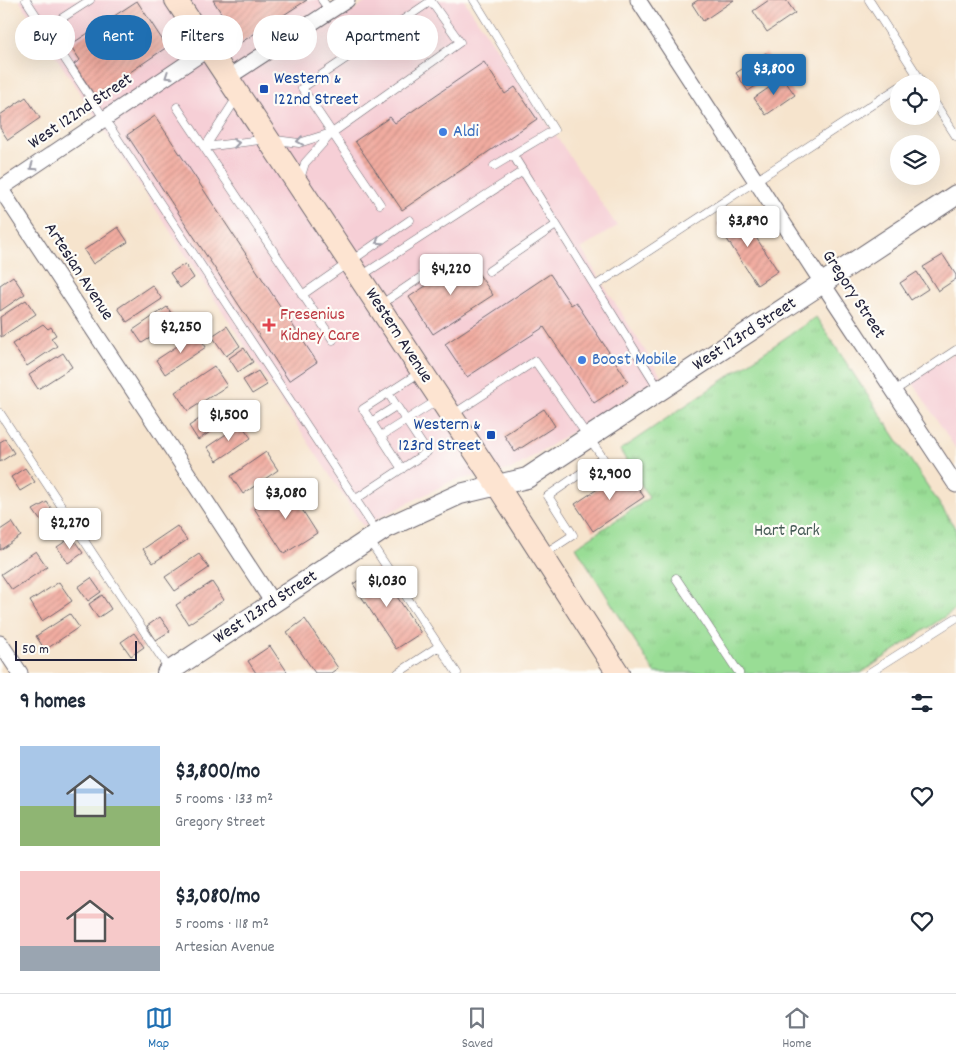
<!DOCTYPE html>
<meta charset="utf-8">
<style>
body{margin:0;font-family:Dekko,sans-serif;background:#f6f6f7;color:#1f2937;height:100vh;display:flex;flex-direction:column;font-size:19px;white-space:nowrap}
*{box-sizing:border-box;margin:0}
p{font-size:16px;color:#747a83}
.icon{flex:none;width:28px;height:28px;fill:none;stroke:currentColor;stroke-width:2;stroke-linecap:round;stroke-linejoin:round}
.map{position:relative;height:673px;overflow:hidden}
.drawer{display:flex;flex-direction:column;background:#fff;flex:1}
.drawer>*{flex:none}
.banner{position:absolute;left:15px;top:15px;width:500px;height:45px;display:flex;gap:10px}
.controls{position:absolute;left:890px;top:75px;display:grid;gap:10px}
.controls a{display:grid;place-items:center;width:50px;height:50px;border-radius:50%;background:#fff;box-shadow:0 5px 20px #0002;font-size:25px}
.scale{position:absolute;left:15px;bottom:12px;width:122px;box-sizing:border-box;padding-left:5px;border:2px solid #22223b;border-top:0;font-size:14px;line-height:18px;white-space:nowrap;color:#22223b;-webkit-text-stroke:4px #fdfcf7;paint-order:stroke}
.price{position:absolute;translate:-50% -42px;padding:0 11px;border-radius:5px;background:#fff;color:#222;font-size:16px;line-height:32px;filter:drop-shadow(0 1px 2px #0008)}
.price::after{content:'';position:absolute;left:50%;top:30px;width:15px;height:11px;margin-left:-8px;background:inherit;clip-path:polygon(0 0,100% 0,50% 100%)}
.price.selected{background:#1f6fb2;color:#fff}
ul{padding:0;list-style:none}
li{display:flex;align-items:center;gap:15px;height:125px;padding:0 20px}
li span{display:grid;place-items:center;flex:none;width:140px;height:100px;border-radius:0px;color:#555}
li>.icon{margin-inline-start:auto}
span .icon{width:60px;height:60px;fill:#fffc;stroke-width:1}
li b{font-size:21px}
h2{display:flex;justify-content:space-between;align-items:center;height:60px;padding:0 20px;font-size:21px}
.tag{padding:0 18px;border-radius:22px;background:#fff;box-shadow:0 5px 20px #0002;font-size:18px;line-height:45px}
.tag.selected{background:#1f6fb2;color:#fff}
.tab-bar{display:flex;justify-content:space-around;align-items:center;height:70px;border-top:1px solid #e0e1e3;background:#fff;font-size:14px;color:#747a83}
.tab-bar a{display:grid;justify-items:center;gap:2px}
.tab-bar .selected{color:#1f6fb2}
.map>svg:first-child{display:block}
.built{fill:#f6cfd6}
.grass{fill:url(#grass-tufts);stroke:#5e8068}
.building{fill:url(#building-hatch)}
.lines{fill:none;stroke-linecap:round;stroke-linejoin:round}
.service-casing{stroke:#6c666e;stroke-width:9}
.minor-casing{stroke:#6c666e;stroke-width:17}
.tertiary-casing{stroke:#6c666e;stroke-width:22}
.secondary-casing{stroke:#6c666e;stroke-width:24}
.service{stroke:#fff;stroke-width:8}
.minor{stroke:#fff;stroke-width:15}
.tertiary{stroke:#fff;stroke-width:20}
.secondary{stroke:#fde4d1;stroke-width:22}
.oneway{stroke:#9c9ca7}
.transit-dot{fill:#1a4fb4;stroke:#fdfcf7;stroke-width:2}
.shop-dot{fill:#3f7fe0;stroke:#fdfcf7;stroke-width:2}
.health-dot{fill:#e0444e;stroke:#fdfcf7;stroke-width:2}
.labels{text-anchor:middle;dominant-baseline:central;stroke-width:4.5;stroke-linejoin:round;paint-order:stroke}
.transit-label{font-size:18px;fill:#164399;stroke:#fdfcf7;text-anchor:start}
.street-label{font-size:18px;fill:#22223b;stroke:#fdfcf7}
.shop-label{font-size:18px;fill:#366cbe;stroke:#fdfcf7;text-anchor:start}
.health-label{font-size:18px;fill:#be3a42;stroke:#fdfcf7;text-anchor:start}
.park-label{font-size:18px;fill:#465a56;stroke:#fdfcf7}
</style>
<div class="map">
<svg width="956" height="673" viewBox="0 0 956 673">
<defs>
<pattern id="grass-tufts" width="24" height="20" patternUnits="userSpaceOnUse" patternTransform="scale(1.25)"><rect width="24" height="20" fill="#99dd95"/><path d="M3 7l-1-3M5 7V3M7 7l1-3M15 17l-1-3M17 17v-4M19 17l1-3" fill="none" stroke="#84bd81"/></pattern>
<pattern id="building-hatch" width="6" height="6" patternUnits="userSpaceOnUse" patternTransform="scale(1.25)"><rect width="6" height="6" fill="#f1aca0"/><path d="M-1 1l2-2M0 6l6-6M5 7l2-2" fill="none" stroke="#ce948b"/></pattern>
</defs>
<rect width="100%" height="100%" fill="#fdfcf7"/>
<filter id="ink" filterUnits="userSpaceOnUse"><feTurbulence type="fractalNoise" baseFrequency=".02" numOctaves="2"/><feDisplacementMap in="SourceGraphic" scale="10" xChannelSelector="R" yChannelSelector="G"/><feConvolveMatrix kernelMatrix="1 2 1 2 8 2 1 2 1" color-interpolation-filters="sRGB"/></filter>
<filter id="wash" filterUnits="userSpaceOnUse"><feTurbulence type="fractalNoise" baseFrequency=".0096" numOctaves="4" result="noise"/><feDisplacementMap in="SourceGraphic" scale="20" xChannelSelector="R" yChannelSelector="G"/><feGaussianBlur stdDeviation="1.12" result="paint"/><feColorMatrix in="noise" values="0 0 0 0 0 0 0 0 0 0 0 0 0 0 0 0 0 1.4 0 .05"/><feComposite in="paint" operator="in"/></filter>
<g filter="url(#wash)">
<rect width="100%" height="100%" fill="#f6e4cd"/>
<path class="built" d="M19 0H325L338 20 369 0H464L617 226 581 249 661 376 513 469 452 481 363 526Z
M956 351V449L911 380Z"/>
<path class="grass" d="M816 317 956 529V609L861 673H655L576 547 649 498 620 450Z"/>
<g id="blocks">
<path class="building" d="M213 0H307L240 43Z
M698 0H734L703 21 692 4Z
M769 0H786L795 13 767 32 753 11Z
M137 1 167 47 95 96 74 64 80 60 70 45Z
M766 53 778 71 748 91 736 73Z
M484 62 505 94 515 87 537 119 402 210 355 141 390 117 395 123Z
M783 78 795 95 766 115 754 98Z
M26 97 40 118 8 140 0 128V115Z
M155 116 317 362 289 381 127 135Z
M738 210 778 271 757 285 717 224Z
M118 227 128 242 93 264 84 250Z
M943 255 956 275V279L938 291 923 267Z
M468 258 493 295 433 334 409 297Z
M185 264 194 278 180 288 170 273Z
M917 272 928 289 911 300 900 283Z
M550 274 571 305 576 302 628 381 594 403 544 327 467 377 445 344Z
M13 276 25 294 0 311V285Z
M152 285 162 299 127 322 118 308Z
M26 300 36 314 1 337 0 317Z
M167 307 177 321 142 343 133 330Z
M43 324 48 329 51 327 56 335 51 338 57 346 27 366 12 344Z
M227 326 240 346 226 356 212 336Z
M197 333 206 347 165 374 156 360Z
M244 348 253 362 238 372 229 358Z
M63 353 72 367 38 389 29 375Z
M214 366 227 386 188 411 175 392Z
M258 371 267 385 252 394 243 380Z
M223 403 233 417 198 440 189 426Z
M544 409 555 426 515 452 504 435Z
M241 424 251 438 217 461 207 447Z
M5 439 14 453 0 462V442Z
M266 452 278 470 243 494 231 476Z
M25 468 35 482 20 491 11 477Z
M626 470 644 497 593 531 575 504Z
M287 486 317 533 284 554 254 508Z
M47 502 53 511 40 520 33 510Z
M12 522 21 536 0 550V530Z
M177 526 187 540 153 563 143 549Z
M72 537 83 553 68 563 57 547Z
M36 551 47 567 12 590 1 574Z
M199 554 209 568 175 591 165 577Z
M378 568 421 633 396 649 353 584Z
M91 578 101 592 88 601 78 587Z
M59 582 72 601 42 621 30 601Z
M212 582 224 600 188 624 176 605Z
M102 595 111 609 98 618 89 604Z
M70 614 79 627 45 650 36 636Z
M160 617 170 631 156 640 147 626Z
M305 619 338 668 331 673H315L287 632Z
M134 633 144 647 131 656 121 642Z
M270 646 288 673H256L248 661Z"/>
</g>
</g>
<g filter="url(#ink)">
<use href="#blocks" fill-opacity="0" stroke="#6c666e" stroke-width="1"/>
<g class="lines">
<g class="service-casing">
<path id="service" d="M26 0 377 532
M322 0 330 11
M474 0 554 130 494 166
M869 0 923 84
M45 29 90 0
M904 84 917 75
M931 97 956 136
M177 107 333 340
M205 147 268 139 299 143 331 133
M205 147 238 96
M513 155 659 389
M300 179 305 163 332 133 460 42 430 0
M380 204 302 88 431 1
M489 271 556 225
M361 276 523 171
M595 286 899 87
M302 295 410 220
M380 305 439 265
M894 391 956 350
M388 393 363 409 402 469
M0 413 169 669
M452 415 535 361 603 458 548 496 573 535 544 554
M371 422 396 406
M381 436 438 400
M356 499 427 452 388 393 419 373
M369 540 457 673
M676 578 739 673
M398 673 439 646
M869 673 956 618"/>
</g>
<g class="minor-casing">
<path id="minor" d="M638 0 823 284 956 485
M227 78 347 0
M0 188 273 603
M0 189 208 49
M0 643 20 673"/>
</g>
<g class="tertiary-casing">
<path id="tertiary" d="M167 673 386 528 460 494 527 478 956 195"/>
</g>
<g class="secondary-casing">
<path id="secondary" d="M176 0 497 485 618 673"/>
</g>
<use href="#service" class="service"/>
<use href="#minor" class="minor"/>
<use href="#tertiary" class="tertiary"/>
<use href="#secondary" class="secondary"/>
</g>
<defs><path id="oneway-chevron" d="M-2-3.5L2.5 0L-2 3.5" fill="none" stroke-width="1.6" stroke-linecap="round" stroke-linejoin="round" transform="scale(1.25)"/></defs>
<g class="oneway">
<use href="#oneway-chevron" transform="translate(168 76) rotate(146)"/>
<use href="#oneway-chevron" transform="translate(300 141) rotate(172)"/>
<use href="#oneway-chevron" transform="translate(236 143) rotate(-8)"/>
<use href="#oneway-chevron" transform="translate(33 167) rotate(146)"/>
<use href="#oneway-chevron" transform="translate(379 241) rotate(146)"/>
</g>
</g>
<g class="transit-dot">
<rect x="259" y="84" width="10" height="10" rx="2.5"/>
<rect x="486" y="430" width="10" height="10" rx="2.5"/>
</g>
<g class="shop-dot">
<circle cx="443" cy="132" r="5"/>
<circle cx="582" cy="360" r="5"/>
</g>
<path class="health-dot" d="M266.5 317.5h5v5h5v5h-5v5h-5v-5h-5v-5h5z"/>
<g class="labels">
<g class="transit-label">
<text x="274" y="79">Western &amp;<tspan x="274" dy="21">122nd Street</tspan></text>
<text x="481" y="425" text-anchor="end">Western &amp;<tspan x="481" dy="21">123rd Street</tspan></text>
</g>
<g class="street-label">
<text transform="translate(81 112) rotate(-34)">West 122nd Street</text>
<text transform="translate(78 272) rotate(57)">Artesian Avenue</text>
<text transform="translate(853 295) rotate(57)">Gregory Street</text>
<text transform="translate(745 335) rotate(-33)">West 123rd Street</text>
<text transform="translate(398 336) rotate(57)">Western Avenue</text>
<text transform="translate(266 608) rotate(-33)">West 123rd Street</text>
</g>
<g class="shop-label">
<text x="453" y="132">Aldi</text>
<text x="592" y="360">Boost Mobile</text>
</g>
<g class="health-label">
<text x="280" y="315">Fresenius<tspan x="280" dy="21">Kidney Care</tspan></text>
</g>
<g class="park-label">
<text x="787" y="531">Hart Park</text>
</g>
</g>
</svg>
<div class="controls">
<a><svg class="icon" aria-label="locate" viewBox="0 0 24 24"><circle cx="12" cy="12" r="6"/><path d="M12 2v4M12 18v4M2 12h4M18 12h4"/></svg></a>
<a><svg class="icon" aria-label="layers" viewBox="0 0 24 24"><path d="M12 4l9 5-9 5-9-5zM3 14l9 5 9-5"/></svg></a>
</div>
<div class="scale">50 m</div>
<b class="price selected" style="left:774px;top:96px">$3,800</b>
<b class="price" style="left:748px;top:248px">$3,890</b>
<b class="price" style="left:451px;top:296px">$4,220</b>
<b class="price" style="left:181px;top:354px">$2,250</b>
<b class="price" style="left:229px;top:442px">$1,500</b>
<b class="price" style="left:610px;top:501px">$2,900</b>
<b class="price" style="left:286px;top:520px">$3,080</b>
<b class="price" style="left:70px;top:550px">$2,270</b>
<b class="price" style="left:387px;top:608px">$1,030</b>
<div class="banner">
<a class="tag">Buy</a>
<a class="tag selected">Rent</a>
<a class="tag">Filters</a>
<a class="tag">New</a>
<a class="tag">Apartment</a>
</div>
</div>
<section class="drawer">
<h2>9 homes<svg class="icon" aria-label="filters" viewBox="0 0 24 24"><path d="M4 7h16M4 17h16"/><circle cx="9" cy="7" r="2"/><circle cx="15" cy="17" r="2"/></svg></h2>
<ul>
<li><span style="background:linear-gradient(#a9c7e8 60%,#8fb573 0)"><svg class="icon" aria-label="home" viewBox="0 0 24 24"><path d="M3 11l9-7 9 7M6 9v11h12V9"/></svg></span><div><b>$3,800/mo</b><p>5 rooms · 133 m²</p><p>Gregory Street</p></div><svg class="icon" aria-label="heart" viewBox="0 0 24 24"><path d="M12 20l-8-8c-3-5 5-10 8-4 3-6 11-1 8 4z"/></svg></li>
<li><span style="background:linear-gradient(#f6c9c9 75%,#9aa5b1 0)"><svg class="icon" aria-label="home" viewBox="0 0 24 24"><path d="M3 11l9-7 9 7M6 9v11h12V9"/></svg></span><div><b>$3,080/mo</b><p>5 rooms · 118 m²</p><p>Artesian Avenue</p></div><svg class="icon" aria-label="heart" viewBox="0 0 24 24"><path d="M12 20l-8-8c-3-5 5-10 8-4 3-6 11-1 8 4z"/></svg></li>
</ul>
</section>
<nav class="tab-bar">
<a class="selected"><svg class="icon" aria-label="map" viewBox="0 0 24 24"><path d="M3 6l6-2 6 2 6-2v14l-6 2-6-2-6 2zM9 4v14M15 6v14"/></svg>Map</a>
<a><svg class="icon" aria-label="saved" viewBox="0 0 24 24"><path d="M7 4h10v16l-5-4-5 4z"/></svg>Saved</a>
<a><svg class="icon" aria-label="home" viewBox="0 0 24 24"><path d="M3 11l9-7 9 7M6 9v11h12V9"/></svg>Home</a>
</nav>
